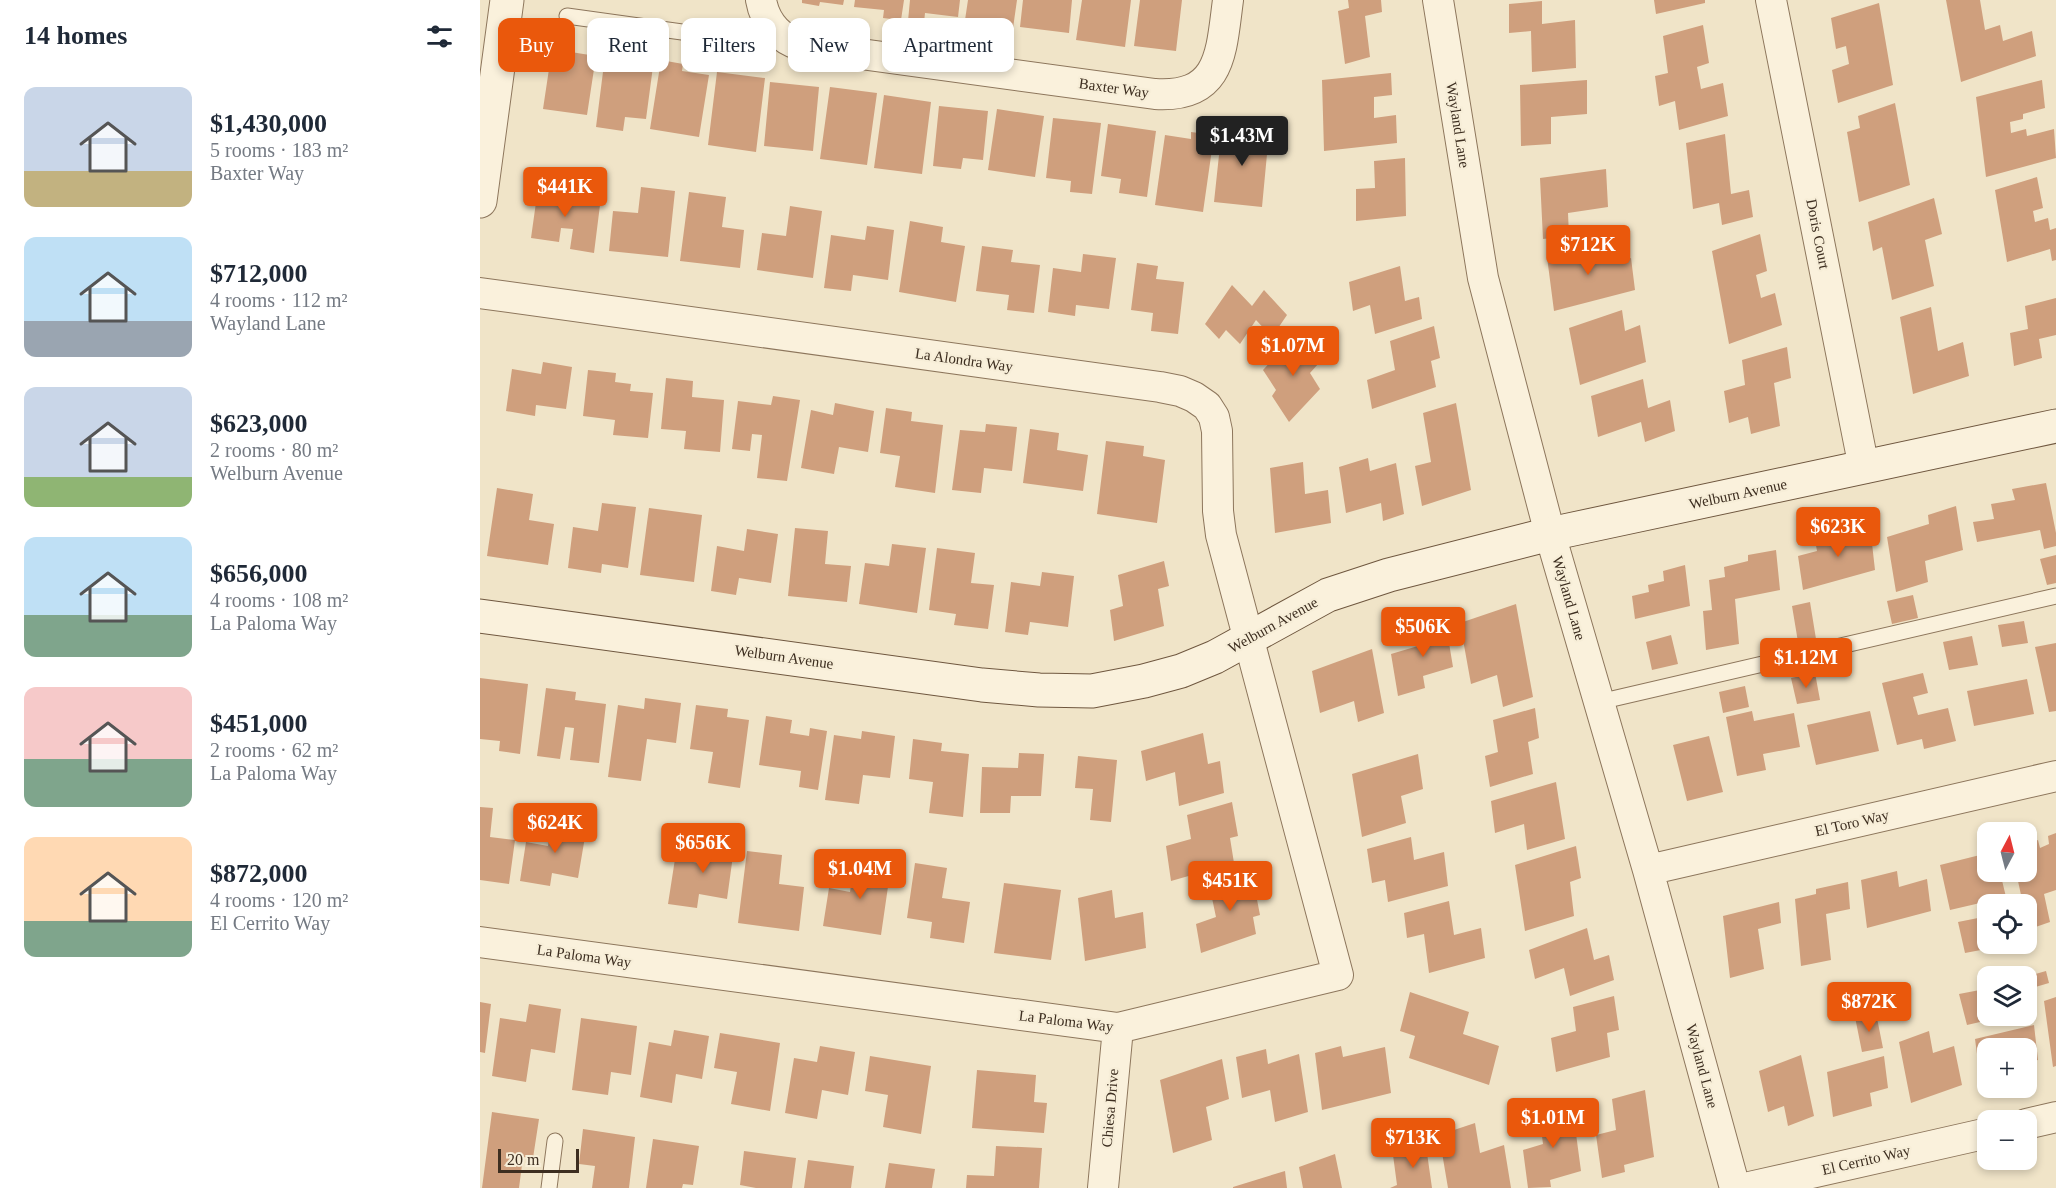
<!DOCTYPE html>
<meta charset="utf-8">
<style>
body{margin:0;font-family:Georgia,serif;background:#f6f6f7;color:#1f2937;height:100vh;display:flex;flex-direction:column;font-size:22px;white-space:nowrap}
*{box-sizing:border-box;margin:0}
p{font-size:20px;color:#747a83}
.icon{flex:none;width:33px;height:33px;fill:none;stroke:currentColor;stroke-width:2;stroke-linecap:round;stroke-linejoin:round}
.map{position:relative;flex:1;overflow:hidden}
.panel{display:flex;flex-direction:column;background:#fff;width:480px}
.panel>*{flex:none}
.hud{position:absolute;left:18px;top:18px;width:570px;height:54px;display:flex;gap:12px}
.needle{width:39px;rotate:7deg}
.controls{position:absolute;left:1497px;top:822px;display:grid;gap:12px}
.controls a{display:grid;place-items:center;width:60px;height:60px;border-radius:12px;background:#fff;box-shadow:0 3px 9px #0003;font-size:30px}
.scale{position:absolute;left:18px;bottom:15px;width:81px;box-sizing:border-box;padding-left:6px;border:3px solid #3d2e20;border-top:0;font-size:16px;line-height:21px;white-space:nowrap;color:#3d2e20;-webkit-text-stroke:4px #f7eed8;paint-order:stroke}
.price{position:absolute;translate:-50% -51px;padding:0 14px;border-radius:6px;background:#ea580c;color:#fff;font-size:20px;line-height:39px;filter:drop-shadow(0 2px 3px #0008)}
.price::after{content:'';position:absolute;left:50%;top:36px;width:18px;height:14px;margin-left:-9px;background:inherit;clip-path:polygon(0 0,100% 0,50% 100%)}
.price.current{background:#222;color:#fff}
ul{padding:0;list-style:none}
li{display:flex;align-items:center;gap:18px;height:150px;padding:0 24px}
li span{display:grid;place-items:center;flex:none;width:168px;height:120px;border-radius:12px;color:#555}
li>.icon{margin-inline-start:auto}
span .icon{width:72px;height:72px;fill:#fffc;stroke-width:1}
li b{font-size:26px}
h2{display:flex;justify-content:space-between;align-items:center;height:72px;padding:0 24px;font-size:26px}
.chip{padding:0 21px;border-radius:12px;background:#fff;box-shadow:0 3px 9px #0003;font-size:21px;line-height:54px}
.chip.current{background:#ea580c;color:#fff}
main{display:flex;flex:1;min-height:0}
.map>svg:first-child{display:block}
.building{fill:#cf9f7d}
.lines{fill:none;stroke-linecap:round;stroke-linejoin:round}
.service-casing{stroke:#8d765c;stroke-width:17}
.minor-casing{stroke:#8d765c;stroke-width:32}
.tertiary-casing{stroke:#8d765c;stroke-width:35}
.secondary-casing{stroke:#6f573f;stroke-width:35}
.service{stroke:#faf1dc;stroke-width:15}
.minor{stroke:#faf1dc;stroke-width:30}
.tertiary{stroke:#faf1dc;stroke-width:33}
.secondary{stroke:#faf1dc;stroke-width:33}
.labels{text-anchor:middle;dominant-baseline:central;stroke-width:4.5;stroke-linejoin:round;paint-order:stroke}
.street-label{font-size:15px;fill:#3d2e20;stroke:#f7eed8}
</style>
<main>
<section class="panel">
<h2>14 homes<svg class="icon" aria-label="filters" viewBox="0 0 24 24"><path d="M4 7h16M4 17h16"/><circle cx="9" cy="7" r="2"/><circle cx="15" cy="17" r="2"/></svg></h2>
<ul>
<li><span style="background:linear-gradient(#c9d6e8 70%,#c2b280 0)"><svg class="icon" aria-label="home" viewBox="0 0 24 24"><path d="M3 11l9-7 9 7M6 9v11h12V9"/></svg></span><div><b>$1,430,000</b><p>5 rooms · 183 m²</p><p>Baxter Way</p></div></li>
<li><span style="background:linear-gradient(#bfe0f5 70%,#9aa5b1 0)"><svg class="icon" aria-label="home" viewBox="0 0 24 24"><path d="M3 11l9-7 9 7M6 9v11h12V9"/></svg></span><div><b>$712,000</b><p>4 rooms · 112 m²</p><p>Wayland Lane</p></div></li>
<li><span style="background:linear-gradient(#c9d6e8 75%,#8fb573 0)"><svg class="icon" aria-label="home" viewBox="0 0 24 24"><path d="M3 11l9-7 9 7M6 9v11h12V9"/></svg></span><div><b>$623,000</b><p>2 rooms · 80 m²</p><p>Welburn Avenue</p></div></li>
<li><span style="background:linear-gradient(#bfe0f5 65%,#7fa58c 0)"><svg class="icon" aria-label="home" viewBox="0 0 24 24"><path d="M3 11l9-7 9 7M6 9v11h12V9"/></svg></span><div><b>$656,000</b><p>4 rooms · 108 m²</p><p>La Paloma Way</p></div></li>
<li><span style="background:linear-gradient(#f6c9c9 60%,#7fa58c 0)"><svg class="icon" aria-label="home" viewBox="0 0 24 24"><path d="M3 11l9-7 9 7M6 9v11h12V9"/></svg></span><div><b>$451,000</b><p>2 rooms · 62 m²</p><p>La Paloma Way</p></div></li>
<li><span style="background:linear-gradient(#ffd9b3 70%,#7fa58c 0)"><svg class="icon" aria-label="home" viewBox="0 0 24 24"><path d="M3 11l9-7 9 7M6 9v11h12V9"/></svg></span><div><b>$872,000</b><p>4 rooms · 120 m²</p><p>El Cerrito Way</p></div></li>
</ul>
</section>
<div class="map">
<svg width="1576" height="1188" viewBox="0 0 1576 1188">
<rect width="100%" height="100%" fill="#f0e4c8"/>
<path class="building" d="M322 0H364L363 5 340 2 339 6 322 3Z
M375 0H424L421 20 403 18 404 10 374 7Z
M430 0H480L478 17 445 13 444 23 428 21Z
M488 0H537L532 35 511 32 512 24 485 20Z
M543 0H592L589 33 540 27Z
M602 0H651L645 47 596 40Z
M660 0H702L696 51 654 46Z
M868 0H901L902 12 885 16 890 57 865 64 858 11 869 8Z
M1174 0H1225V3L1176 14Z
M1466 0H1500L1505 30 1520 25 1523 41 1552 31 1556 56 1481 82Z
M1062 1V24L1095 20 1096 68 1052 72 1051 31 1029 33V4Z
M1399 3 1413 85 1358 103 1352 70 1369 64 1366 46 1356 49 1351 18Z
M1223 25 1229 63 1217 67 1221 89 1243 83 1248 116 1199 130 1195 101 1179 106 1175 76 1188 73 1183 36Z
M72 49 116 56 107 115 63 109Z
M157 57 174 59 166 119 145 117 143 131 116 127 124 64 155 68Z
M181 60 203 64 202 71 229 75 219 137 170 129Z
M237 72 285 78 276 152 228 145Z
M911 73 912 95 894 97V118L916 115 917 143 844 151 842 80Z
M1107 80V114L1071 117V144L1041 146 1040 85Z
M1562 80 1565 108 1543 114V119L1530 122 1531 133 1546 129 1547 136 1574 129 1576 158 1506 177 1496 97Z
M290 82 339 87 333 151 284 146Z
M350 87 397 93 387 165 340 159Z
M404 95 451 102 442 174 394 168Z
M1415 103 1430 185 1379 202 1367 132 1380 128 1378 116Z
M459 106 508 111 503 160 483 158 481 169 453 166Z
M517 109 564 116 555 177 508 170Z
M573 118 621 123 612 194 590 192 591 181 566 178Z
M628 124 676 131 667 197 639 193 641 179 621 176Z
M742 127 789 133 782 207 734 202Z
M711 132 734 135 723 212 675 205 685 135 711 139Z
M1245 134 1251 194 1269 190 1273 217 1242 225 1239 203 1213 209 1206 143Z
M925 158 926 216 876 221V189L895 188 894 161Z
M1126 169 1128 207 1088 213 1089 236 1063 239 1060 178Z
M1557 177 1563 208 1553 211 1555 222 1568 218 1570 230 1576 228V260L1572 261 1570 249 1527 262 1515 190Z
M59 181 86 185 85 199 120 205 114 253 90 249 93 229 81 228 79 242 51 238Z
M161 187 195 191 188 257 129 251 133 211 158 213Z
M209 192 246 197 242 227 264 230 260 268 200 261Z
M1454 198 1462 234 1445 240 1454 286 1412 300 1402 247 1393 251 1388 222Z
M310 206 342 211 333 278 277 270 282 233 306 236Z
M430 221 463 227 461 242 485 246 476 302 419 292Z
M387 226 414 230 408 280 373 275 371 291 344 288 351 235 385 240Z
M1280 234 1287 271 1276 275 1281 298 1295 293 1302 325 1249 344 1232 251Z
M1127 241 1130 263 1151 258 1155 290 1074 311 1067 257Z
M502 246 533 250 531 262 560 265 554 313 527 310 529 295 496 291Z
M603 254 636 258 629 309 596 305 595 316 568 312 573 268 601 272Z
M657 263 678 266 676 279 704 282 698 334 671 331 673 313 651 310Z
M920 266 925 301 939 297 942 319 895 334 890 305 873 311 869 282Z
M752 285 772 306 784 290 807 315 792 337 776 320 760 344 746 330 739 339 725 324Z
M1576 298V335L1559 339 1562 358 1534 366 1530 333 1548 329 1545 306Z
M1451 307 1458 351 1483 342 1489 376 1433 394 1420 317Z
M1142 310 1145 331 1160 325 1166 362 1100 385 1089 328Z
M954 326 960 358 951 361 956 387 892 409 887 380 915 370 910 341Z
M818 332 839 363 830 373 840 389 809 422 792 396 796 390 783 370Z
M1307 347 1311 378 1294 383 1300 426 1271 434 1268 417 1249 423 1244 391 1265 385 1262 360Z
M63 362 92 367 86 409 56 405 55 416 26 411 32 369 61 374Z
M108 370 136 373 135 382 151 384 150 391 173 393 168 438 133 435 135 420 103 416Z
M186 378 213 381 212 397 244 400 240 452 204 449 206 431 181 429Z
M1163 379 1168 408 1190 400 1195 431 1165 442 1161 422 1118 437 1111 396Z
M293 396 320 400 307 481 277 478 282 435 272 434 270 451 252 449 258 401 291 405Z
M355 403 394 411 388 452 359 447 354 474 321 468 331 410 353 415Z
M976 403 991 490 942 506 935 466 951 462 943 413Z
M406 408 432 412 431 421 463 425 455 493 415 487 420 456 400 453Z
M506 424 537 427 532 471 504 468 501 493 472 490 480 430 505 432Z
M550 429 579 433 577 450 608 455 603 491 543 483Z
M626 441 664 446 663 456 685 460 677 523 617 514Z
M888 458 890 471 916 463 924 514 903 521 901 503 866 513 859 467Z
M823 462 825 494 848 490 851 523 795 533 790 468Z
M1566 483 1576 533V546L1564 549 1560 530 1497 542 1493 522 1514 519 1511 504 1535 500 1532 489Z
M17 488 53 494 49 520 74 524 68 565 7 556Z
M122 503 156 507 148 568 122 564 121 573 88 568 93 527 118 531Z
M1476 506 1483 550 1445 561 1448 582 1416 592 1407 537 1449 524 1448 515Z
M169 508 222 515 214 582 160 575Z
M1390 526 1395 570 1323 590 1318 556 1337 551 1335 540Z
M315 528 348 531 345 564 371 566 367 602 308 596Z
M267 529 298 534 291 583 259 578 256 595 231 591 237 546 264 551Z
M412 544 446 548 437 613 379 604 385 563 409 566Z
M457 548 495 553 491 583 514 585 508 629 474 625 476 614 449 610Z
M1296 550 1300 590 1255 599 1259 644 1226 650 1223 611 1232 610 1229 580 1245 577 1244 567 1268 561V555Z
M1576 555V583L1567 585 1560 559Z
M684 561 689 586 678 589 684 626 634 641 630 610 643 606 638 575Z
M1205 565 1210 606 1155 619 1152 596 1169 592 1168 585 1184 581 1183 571Z
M562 572 594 576 588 627 550 622 548 635 525 632 531 582 560 586Z
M1433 595 1438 618 1412 624 1407 601Z
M1330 602 1336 639 1318 642 1312 606Z
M1036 604 1053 697 1023 707 1017 675 991 684 980 623Z
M965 619 973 667 943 676 945 688 918 696 911 654 938 646 935 628Z
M1544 621 1548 643 1522 647 1518 625Z
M1191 635 1198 664 1172 670 1166 642Z
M1492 636 1498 665 1469 670 1463 642Z
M1576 643V711L1569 712 1555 647Z
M892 649 904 713 878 722 874 701 840 713 832 671Z
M1335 673 1340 700 1317 704 1311 678Z
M1443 673 1448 693 1433 697 1438 715 1468 708 1476 741 1444 749 1442 739 1417 745 1402 683Z
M0 678 48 684 40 754 19 751 20 741 0 739Z
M1547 679 1554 714 1494 726 1487 691Z
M1265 686 1269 707 1243 713 1239 692Z
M66 688 96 692 95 700 126 704 119 763 90 760 94 728 85 727 80 759 57 756Z
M165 698 201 703 196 743 167 739 161 781 128 777 138 705 164 709Z
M216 705 248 709 247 717 269 720 260 788 228 783 233 752 210 749Z
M1055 708 1059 738 1048 742 1053 774 1010 787 1005 756 1018 752 1013 720Z
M1272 711 1274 721 1314 713 1320 747 1283 754 1286 770 1257 776 1246 717Z
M1390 711 1399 751 1336 765 1327 725Z
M286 716 312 720 310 733 329 736 330 728 347 731 338 790 319 787 321 771 279 765Z
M382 731 415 736 410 778 383 775 379 804 345 800 354 735 381 739Z
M723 733 728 764 740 761 744 793 699 806 695 772 666 781 661 751Z
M1229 736 1243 792 1207 801 1193 745Z
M433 739 462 743 461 751 489 754 483 817 449 813 453 782 429 779Z
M539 753 564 754 561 796H531L530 813H500L502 767 538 768Z
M938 754 943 789 921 796 926 823 882 837 872 774Z
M598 756 637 760 631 822 610 820 613 789 595 788Z
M1076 782 1085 839 1047 850 1044 824 1015 833 1011 801Z
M752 802 758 836 750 838 754 863 691 881 686 846 711 839 707 815Z
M0 807 13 808 10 837 35 840 29 884 0 880Z
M72 819 107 825 98 878 72 873 70 886 40 881 46 842 68 846Z
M1576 833V890L1564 894 1570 922 1547 930 1546 904H1543L1536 872H1546V844L1558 840 1560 848 1569 844 1568 836Z
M223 835 255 841 247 899 219 894 217 908 188 904 195 859 219 863Z
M931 837 934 860 964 852 968 886 908 902 905 880 892 883 887 849Z
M1096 846 1101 878 1090 882 1094 916 1045 931 1035 865Z
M267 851 302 855 299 884 324 887 319 931 258 923Z
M1508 853V872H1520L1526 897 1470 910 1460 865Z
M375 860 411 866 401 935 343 926 349 888 370 892Z
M435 863 467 868 462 898 490 902 484 943 450 938 452 922 427 918Z
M771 869 780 915 773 917 776 934 721 953 716 924 736 917 729 884Z
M1417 871 1419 887 1447 879 1451 911 1387 928 1381 880Z
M1368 882 1370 909 1346 914 1351 960 1321 966 1315 899 1336 894V889Z
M524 883 581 890 571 960 514 953Z
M632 890 635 918 663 912 666 948 605 961 598 898Z
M969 901 974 935 1001 928 1005 958 949 973 944 934 927 938 924 913Z
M1299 902 1301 923 1278 929 1284 969 1250 978 1243 916Z
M1508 916V944L1527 945 1485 953 1478 922Z
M1107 928 1114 960 1129 955 1134 980 1090 996 1084 968 1055 979 1049 950Z
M1566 971 1569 983 1552 988 1549 976Z
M1505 989 1508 1016H1512L1513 1019 1487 1025 1479 994Z
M930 992 989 1012 983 1034 1019 1046 1009 1085 929 1058 935 1036 920 1031Z
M1134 996 1139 1030 1127 1033 1130 1057 1076 1072 1071 1038 1096 1031 1093 1007Z
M1576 997V1066L1573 1067 1564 1001Z
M0 1002 11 1004 5 1053 0 1052Z
M49 1004 81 1009 75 1053 51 1049 46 1082 12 1076 20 1018 46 1022Z
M1396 1013 1403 1048 1382 1052 1375 1017Z
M101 1018 157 1026 151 1075 131 1072 128 1095 92 1090Z
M1554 1025 1558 1060 1546 1063V1048H1508V1082L1501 1084 1495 1039Z
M194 1030 229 1036 222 1079 196 1074 192 1103 160 1097 169 1042 191 1046Z
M1449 1031 1453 1053 1474 1046 1482 1085 1431 1103 1419 1042Z
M240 1033 300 1043 290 1111 251 1104 257 1072 234 1068Z
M340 1046 375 1052 368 1095 342 1090 337 1119 305 1113 314 1058 337 1062Z
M861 1046 863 1057 905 1047 911 1093 842 1110 835 1053Z
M786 1049 788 1064 819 1054 828 1112 795 1122 790 1090 762 1098 756 1057Z
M1321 1055 1334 1116 1308 1126 1304 1106 1288 1112 1279 1071Z
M390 1056 451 1066 441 1134 403 1127 408 1095 385 1091Z
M1404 1056 1408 1088 1390 1093 1392 1106 1353 1117 1347 1072Z
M742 1059 749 1099 726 1107 732 1140 693 1153 680 1080Z
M497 1070 556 1075 554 1102 567 1103 564 1133 492 1128Z
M1165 1090 1174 1157 1144 1165 1145 1172 1122 1178 1116 1135 1136 1130 1132 1099Z
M1092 1104 1101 1171 1070 1180 1071 1187 1048 1188 1043 1150 1063 1144 1059 1113Z
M12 1112 59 1119 53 1158 43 1157 39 1188H2Z
M995 1123 1000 1153 1024 1145 1031 1188H968L959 1135Z
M103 1129 155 1137 149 1188H112L115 1166 99 1164Z
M173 1139 219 1146 213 1185 203 1184 202 1188H166Z
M516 1146 562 1148 559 1188H486L487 1175 514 1176Z
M946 1146 952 1188H910L917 1185 913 1155Z
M264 1151 316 1158 312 1188H276L260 1185Z
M855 1154 862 1188H823L819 1167Z
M328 1160 374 1166 371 1188H324Z
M409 1163 455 1169 452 1188H405Z
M805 1171 807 1188H753V1187Z"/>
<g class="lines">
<g class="service-casing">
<path id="service" d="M87 16 238 37 259 35 287 18
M1119 702 1576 596
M69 1188 75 1141"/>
</g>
<g class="minor-casing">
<path id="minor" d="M281 0C285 23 300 39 322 46L675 94C742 98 741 52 748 0
M958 0 1003 278 1070 534 1168 870 1255 1188
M1291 0 1384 468
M0 293 680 387 700 391 714 397 727 406 734 417 737 431 738 511 741 535 858 975 638 1028 0 942
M1168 870 1576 776
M1546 1124 1576 1117
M623 1188 638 1028
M1265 1188 1508 1133"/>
</g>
<g class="tertiary-casing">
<path id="tertiary" d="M0 201 27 0"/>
</g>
<g class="secondary-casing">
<path id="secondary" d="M0 616 502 685 559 690 612 691 664 681 701 671 735 657 848 595 909 575 1070 534 1576 426"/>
</g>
<use href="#service" class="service"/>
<use href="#minor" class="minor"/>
<use href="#tertiary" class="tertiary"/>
<use href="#secondary" class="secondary"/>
</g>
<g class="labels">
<g class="street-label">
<text transform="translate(634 88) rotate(8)">Baxter Way</text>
<text transform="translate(978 125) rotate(81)">Wayland Lane</text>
<text transform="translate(1338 234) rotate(79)">Doris Court</text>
<text transform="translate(484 360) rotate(8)">La Alondra Way</text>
<text transform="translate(1258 494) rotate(-12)">Welburn Avenue</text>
<text transform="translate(1089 598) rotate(74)">Wayland Lane</text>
<text transform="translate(793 625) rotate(-29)">Welburn Avenue</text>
<text transform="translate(304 657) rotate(8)">Welburn Avenue</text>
<text transform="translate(1372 823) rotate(-13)">El Toro Way</text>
<text transform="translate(104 956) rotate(8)">La Paloma Way</text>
<text transform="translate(586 1021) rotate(7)">La Paloma Way</text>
<text transform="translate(1222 1066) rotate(75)">Wayland Lane</text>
<text transform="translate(630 1108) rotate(-85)">Chiesa Drive</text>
<text transform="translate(1386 1160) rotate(-13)">El Cerrito Way</text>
</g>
</g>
</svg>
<div class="controls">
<a><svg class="needle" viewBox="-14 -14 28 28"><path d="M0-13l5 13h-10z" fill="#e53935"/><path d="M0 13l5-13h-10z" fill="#747a83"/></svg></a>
<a><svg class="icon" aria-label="locate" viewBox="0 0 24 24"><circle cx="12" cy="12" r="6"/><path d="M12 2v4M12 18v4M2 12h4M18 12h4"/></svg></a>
<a><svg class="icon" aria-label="layers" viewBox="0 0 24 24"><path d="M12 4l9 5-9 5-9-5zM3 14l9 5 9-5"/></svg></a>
<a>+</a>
<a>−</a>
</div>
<div class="scale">20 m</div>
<b class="price current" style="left:762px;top:167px">$1.43M</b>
<b class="price" style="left:85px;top:218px">$441K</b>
<b class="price" style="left:1108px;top:276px">$712K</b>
<b class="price" style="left:813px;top:377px">$1.07M</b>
<b class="price" style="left:1358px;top:558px">$623K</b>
<b class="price" style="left:943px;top:658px">$506K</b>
<b class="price" style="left:1326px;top:689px">$1.12M</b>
<b class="price" style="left:75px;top:854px">$624K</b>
<b class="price" style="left:223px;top:874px">$656K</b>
<b class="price" style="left:380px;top:900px">$1.04M</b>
<b class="price" style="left:750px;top:912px">$451K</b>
<b class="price" style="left:1389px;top:1033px">$872K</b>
<b class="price" style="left:1073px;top:1149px">$1.01M</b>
<b class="price" style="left:933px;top:1169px">$713K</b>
<div class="hud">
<a class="chip current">Buy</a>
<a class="chip">Rent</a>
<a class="chip">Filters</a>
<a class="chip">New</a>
<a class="chip">Apartment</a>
</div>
</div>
</main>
